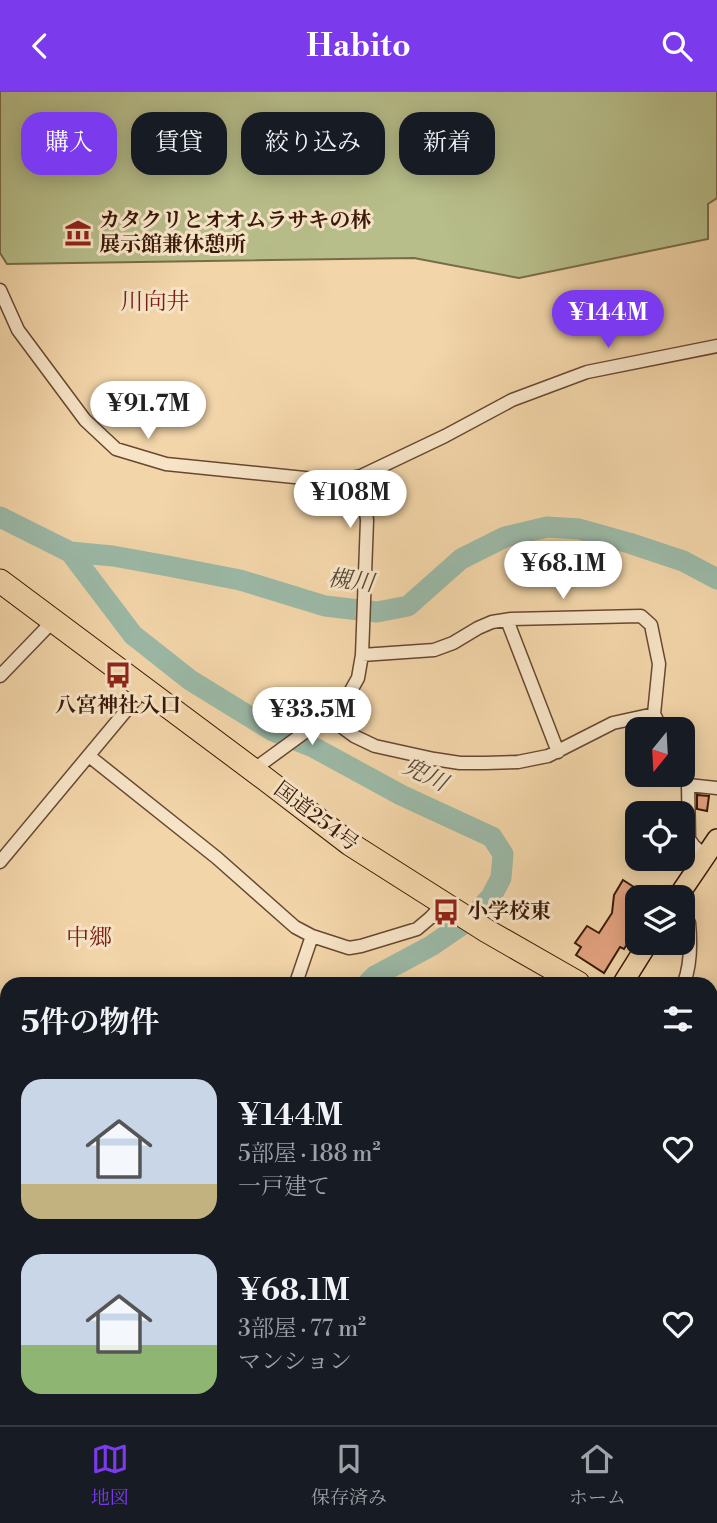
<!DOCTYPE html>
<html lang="ja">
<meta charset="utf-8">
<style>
body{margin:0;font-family:"Libre Bodoni","Noto Serif JP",serif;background:#20242c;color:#f1f3f6;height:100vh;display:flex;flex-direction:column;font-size:26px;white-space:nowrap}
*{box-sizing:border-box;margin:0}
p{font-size:23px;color:#9ea1a6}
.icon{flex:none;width:38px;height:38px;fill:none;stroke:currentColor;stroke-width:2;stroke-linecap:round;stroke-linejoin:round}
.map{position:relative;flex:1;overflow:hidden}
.side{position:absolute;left:0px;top:886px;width:718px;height:450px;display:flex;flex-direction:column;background:#171b24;border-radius:21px 21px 0 0;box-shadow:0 4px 18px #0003}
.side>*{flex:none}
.guide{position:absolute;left:21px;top:21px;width:676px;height:63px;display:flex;gap:14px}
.needle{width:46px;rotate:198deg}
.tools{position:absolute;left:625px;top:626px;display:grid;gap:14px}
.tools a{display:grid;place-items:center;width:70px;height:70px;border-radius:14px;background:#171b24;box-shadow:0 4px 18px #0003;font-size:35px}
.price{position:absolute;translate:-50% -60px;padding:0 16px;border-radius:24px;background:#fff;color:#222;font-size:23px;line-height:46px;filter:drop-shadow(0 2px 4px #0008)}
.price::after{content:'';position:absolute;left:50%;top:42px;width:21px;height:16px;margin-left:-10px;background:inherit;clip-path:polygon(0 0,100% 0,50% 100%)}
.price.selected{background:#7c3aed;color:#fff}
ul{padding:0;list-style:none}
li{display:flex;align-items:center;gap:21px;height:175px;padding:0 21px}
li span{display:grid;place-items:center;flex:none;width:196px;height:140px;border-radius:21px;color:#555}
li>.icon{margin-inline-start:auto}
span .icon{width:84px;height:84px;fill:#fffc;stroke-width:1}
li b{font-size:30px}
h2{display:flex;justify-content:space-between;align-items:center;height:84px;padding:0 21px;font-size:30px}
.tag{padding:0 24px;border-radius:21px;background:#171b24;box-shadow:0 4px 18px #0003;font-size:24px;line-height:63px}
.tag.selected{background:#7c3aed;color:#fff}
header{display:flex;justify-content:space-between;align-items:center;height:91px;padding:0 21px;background:#7c3aed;color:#fff;font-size:32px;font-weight:700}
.menu{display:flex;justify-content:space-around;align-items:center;height:98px;border-top:2px solid #363941;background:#171b24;font-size:19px;color:#9ea1a6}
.menu a{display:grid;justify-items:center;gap:4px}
.menu .selected{color:#7c3aed}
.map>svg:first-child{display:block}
.green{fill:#b7be8a;stroke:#786c48;stroke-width:2}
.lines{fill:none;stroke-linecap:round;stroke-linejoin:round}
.river{stroke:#9bb9a7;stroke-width:21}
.building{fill:#e4a380;stroke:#391907;stroke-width:2}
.street-casing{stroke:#674830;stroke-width:15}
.primary-casing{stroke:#391907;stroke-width:22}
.highway-casing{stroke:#391907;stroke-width:25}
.street{stroke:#f7e4c7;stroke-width:12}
.primary{stroke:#f2d5a9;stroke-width:19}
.highway{stroke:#f2d5a9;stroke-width:23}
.rail-casing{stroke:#391907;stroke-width:6}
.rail{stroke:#f7e4c7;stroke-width:3.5;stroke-dasharray:10;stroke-linecap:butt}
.labels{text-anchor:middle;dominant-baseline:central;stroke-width:6;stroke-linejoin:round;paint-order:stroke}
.poi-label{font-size:21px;font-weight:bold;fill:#391907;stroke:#f7e4c7;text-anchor:start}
.street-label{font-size:21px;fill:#391907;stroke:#f7e4c7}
.neighbourhood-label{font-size:23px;fill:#7a1f14;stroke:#f7e4c7}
.water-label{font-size:23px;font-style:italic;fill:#564937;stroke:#f7e4c7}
</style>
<header><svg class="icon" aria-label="back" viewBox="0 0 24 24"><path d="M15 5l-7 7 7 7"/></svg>Habito<svg class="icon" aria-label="search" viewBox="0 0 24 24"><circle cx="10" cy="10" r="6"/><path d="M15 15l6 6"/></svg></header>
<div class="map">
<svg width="717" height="1334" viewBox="0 0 717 1334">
<rect width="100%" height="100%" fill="#f2d5a9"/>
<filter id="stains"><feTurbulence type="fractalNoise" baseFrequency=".00286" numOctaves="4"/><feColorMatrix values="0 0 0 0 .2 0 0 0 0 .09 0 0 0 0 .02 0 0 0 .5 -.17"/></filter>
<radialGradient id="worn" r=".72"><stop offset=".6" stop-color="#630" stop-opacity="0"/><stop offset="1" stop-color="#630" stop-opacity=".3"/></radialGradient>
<path class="green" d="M0 0H717V107L708 113V148L519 187 414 167 7 173 0 162Z
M0 1136 7 1139V1208L0 1204Z
M436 1328H489V1334H433Z"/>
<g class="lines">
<path class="river" d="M0 426 70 461 113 465 168 475 240 489 325 515 377 521 408 515 461 468 505 446 547 436 579 438 629 452 683 470 717 488
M70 461 133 544 190 589 273 640 313 656 401 704 492 746 503 763 501 787 491 806 469 829 431 855 375 885 368 892
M710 1232 717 1236"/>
</g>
<path class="building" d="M697 704 709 705 707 720 697 718Z
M623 789 651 807H637V837L624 858 620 856 604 882 576 864 581 856 575 852 587 835 599 842 612 822 614 804Z"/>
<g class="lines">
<g class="street-casing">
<path id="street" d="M0 199 18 239 85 329 116 358 166 373 334 390 361 385 445 345 512 309 587 281 717 255
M507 529 558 661
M362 564 434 559 453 552 478 537 492 531 511 528 641 525 651 534 659 573 654 623 662 639
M0 585 53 530
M327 625 354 645 375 655 434 668 460 672H485L518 671 548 665 613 632 654 623
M89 665 217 767 295 836 312 845 349 857 361 855 417 838 430 827 444 812
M253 679 327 625 349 603 358 587 362 564 367 429 361 385
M682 683 688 694 689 748 694 755 705 765
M688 694 717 697
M0 771 144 598
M682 828 689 832C691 852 691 873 684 892
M296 892 312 845
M0 918 7 933
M0 990 7 973
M0 1129 7 1132
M0 1212 7 1216
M0 1316 7 1322
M14 1328 21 1334
M136 1328 146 1334
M274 1328 289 1334
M513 1328 529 1334
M237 1334 240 1328
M389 1334 392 1328
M414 1334 416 1328
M494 1334 497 1328"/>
</g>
<g class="primary-casing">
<path id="primary" d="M677 807 717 748
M623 892 648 852
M402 1334 405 1328"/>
</g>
<g class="highway-casing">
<path id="highway" d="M0 490 264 687 350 753 487 840 578 892
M710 972 717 975"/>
</g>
<use href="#street" class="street"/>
<use href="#primary" class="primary"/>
<use href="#highway" class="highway"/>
<g class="rail-casing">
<path id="rail" d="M0 1115 7 1118
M569 1328 584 1334"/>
</g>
<use href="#rail" class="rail"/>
</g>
<defs>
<g id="museum-bare" transform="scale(2.1)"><path d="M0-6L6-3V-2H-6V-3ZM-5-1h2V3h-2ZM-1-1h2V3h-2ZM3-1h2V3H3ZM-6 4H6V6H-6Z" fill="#8f2418" stroke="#f7e4c7" stroke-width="2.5" paint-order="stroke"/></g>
<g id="bus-bare" transform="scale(2.1)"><path d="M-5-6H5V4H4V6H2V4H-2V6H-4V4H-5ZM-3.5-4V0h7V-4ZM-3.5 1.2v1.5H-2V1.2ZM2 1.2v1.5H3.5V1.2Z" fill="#8f2418" stroke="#f7e4c7" stroke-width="2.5" paint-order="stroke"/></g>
</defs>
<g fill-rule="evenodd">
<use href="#museum-bare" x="78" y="142"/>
<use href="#bus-bare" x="118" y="584"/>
<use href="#bus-bare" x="446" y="821"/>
</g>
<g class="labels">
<g class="poi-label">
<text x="99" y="130">カタクリとオオムラサキの林<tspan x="99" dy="24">展示館兼休憩所</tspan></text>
<text x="118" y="615" text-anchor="middle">八宮神社入口</text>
<text x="467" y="821">小学校東</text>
</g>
<g class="street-label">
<text transform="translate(316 726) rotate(37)">国道254号</text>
</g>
<g class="neighbourhood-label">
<text x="155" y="211">川向井</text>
<text x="89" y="847">中郷</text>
</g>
<g class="water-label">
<text transform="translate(351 490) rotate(7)">槻川</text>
<text transform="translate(425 684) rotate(26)">兜川</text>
</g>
</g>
<rect width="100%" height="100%" filter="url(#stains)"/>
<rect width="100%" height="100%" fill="url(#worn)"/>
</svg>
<div class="tools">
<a><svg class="needle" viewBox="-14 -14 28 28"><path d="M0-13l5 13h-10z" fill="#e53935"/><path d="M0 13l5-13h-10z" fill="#9ea1a6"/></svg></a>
<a><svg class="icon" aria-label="locate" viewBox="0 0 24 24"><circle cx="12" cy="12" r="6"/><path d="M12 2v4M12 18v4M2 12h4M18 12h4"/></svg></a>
<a><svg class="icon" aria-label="layers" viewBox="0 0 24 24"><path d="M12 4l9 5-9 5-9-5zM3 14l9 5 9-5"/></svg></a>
</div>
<b class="price selected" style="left:608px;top:259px">¥144M</b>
<b class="price" style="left:148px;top:350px">¥91.7M</b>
<b class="price" style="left:350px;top:439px">¥108M</b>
<b class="price" style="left:563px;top:510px">¥68.1M</b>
<b class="price" style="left:312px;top:656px">¥33.5M</b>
<div class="guide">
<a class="tag selected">購入</a>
<a class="tag">賃貸</a>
<a class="tag">絞り込み</a>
<a class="tag">新着</a>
</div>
<section class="side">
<h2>5件の物件<svg class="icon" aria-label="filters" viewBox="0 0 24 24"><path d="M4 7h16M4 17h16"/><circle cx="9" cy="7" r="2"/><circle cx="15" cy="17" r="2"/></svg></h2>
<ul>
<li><span style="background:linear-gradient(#c9d6e8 75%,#c2b280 0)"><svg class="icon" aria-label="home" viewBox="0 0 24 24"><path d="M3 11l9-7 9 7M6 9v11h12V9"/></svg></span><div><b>¥144M</b><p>5部屋 · 188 m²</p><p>一戸建て</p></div><svg class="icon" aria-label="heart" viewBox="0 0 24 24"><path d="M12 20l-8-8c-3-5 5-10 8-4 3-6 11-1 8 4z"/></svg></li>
<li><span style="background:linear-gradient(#c9d6e8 65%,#8fb573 0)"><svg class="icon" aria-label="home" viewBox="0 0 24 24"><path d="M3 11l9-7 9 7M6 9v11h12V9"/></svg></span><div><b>¥68.1M</b><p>3部屋 · 77 m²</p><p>マンション</p></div><svg class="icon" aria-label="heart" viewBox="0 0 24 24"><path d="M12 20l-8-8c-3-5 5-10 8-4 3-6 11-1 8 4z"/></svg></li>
</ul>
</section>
</div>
<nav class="menu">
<a class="selected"><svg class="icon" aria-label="map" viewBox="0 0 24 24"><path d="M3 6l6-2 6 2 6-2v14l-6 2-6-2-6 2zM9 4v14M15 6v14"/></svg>地図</a>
<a><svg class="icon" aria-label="saved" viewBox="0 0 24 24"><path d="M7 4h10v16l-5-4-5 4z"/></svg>保存済み</a>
<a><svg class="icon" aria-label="home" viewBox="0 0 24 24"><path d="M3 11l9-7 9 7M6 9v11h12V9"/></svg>ホーム</a>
</nav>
